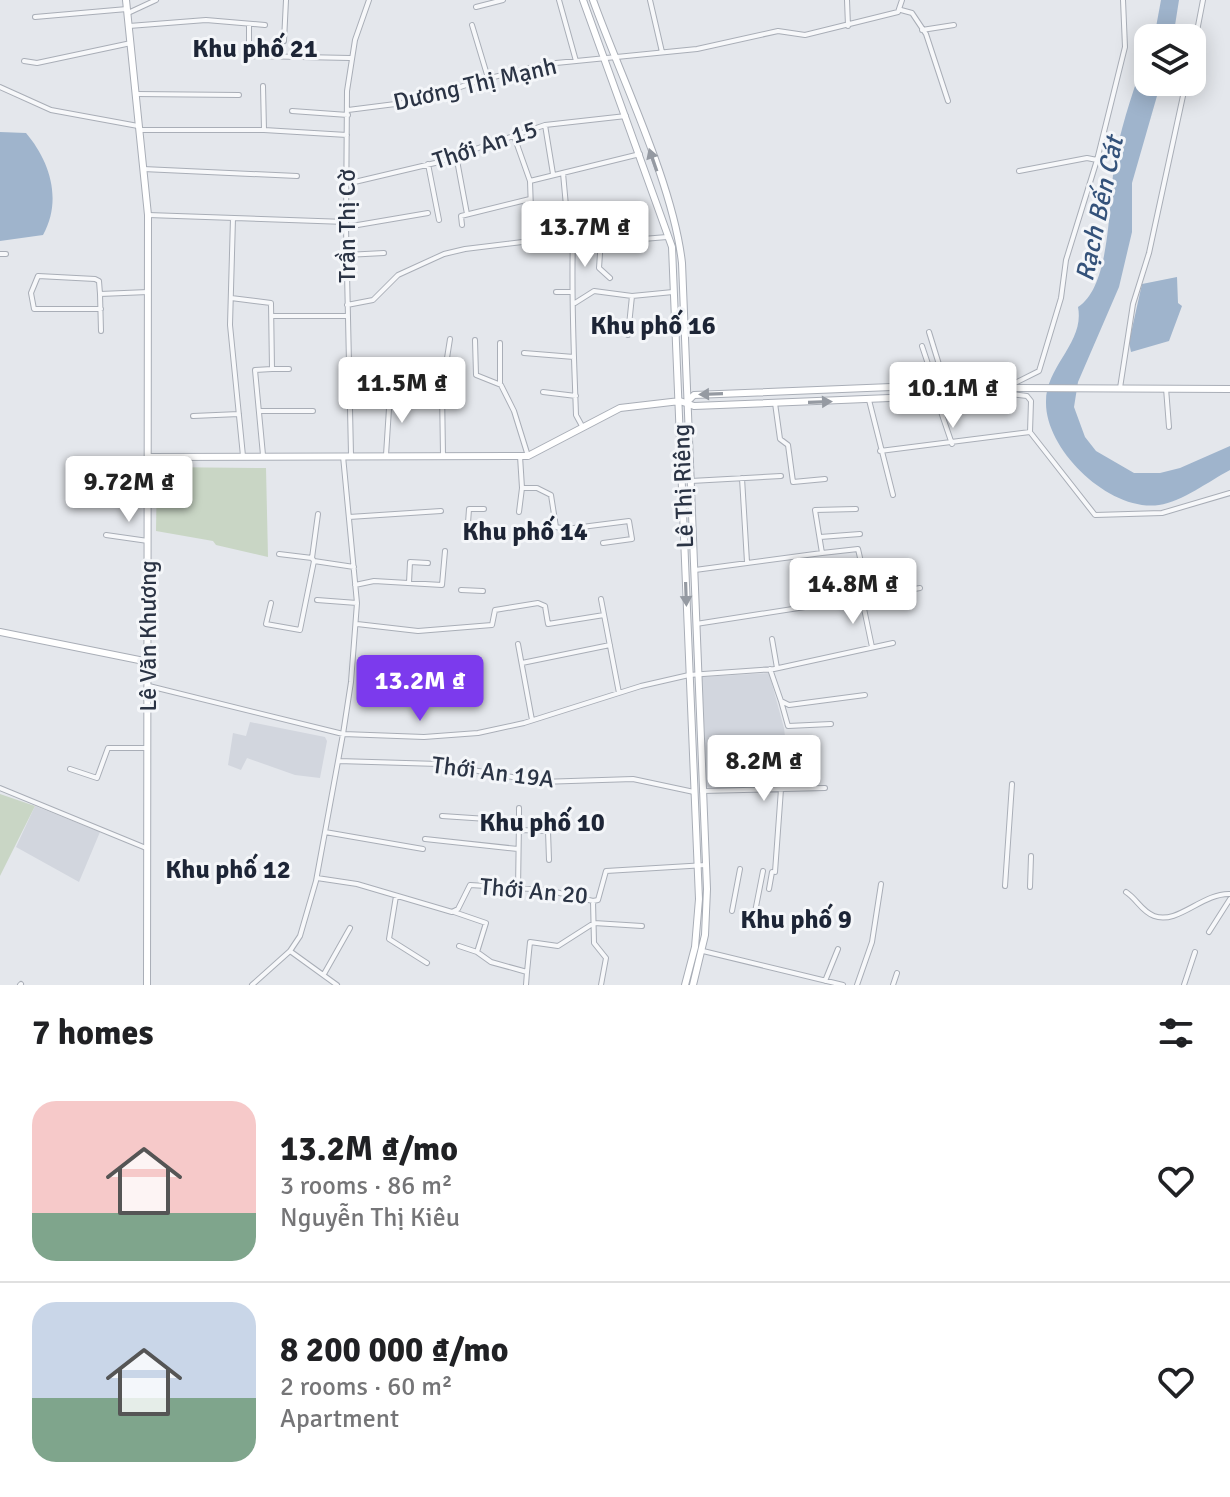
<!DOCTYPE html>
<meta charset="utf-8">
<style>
body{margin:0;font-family:Signika,sans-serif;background:#f6f6f6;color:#202124;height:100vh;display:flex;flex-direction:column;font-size:30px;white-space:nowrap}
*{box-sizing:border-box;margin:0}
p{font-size:26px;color:#757577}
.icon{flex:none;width:44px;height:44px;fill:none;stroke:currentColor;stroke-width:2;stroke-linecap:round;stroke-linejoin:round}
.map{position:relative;height:985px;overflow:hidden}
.side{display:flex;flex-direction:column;background:#fff;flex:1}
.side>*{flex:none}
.fabs{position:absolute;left:1134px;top:24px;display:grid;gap:16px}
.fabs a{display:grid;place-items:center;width:72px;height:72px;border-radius:16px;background:#fff;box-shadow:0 4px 20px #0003;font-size:40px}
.price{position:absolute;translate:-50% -68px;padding:0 18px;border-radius:8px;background:#fff;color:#222;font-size:26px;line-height:52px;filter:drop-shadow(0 2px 4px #0008)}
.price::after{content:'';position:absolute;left:50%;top:48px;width:24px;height:18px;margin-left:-12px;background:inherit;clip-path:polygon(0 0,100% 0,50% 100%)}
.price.selected{background:#7c3aed;color:#fff}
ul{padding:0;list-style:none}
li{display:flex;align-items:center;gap:24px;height:200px;padding:0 32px}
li+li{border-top:2px solid #e0e0e0}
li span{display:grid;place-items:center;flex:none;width:224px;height:160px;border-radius:24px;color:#555}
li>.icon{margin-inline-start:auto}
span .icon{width:96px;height:96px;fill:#fffc;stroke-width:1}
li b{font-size:34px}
h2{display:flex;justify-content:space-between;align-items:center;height:96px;padding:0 32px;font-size:34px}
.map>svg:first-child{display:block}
.built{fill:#d2d6de}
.green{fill:#c9d6c5}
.water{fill:#9fb4cc}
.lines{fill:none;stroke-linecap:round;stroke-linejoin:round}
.street-casing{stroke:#a9aeb7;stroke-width:6}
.secondary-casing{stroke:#a9aeb7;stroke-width:8}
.street{stroke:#f7f8fa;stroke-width:4}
.secondary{stroke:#fff;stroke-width:6}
.oneway{fill:#959aa2}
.labels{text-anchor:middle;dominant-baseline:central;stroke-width:6;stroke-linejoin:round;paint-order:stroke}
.street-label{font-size:24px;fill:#2b3445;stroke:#f4f6f9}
.neighbourhood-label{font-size:26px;font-weight:bold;fill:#1d2536;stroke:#f4f6f9}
.water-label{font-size:26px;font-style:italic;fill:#34527a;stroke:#f4f6f9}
</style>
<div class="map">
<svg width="1230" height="985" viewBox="0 0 1230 985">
<rect width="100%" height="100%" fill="#e4e7ec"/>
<path class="built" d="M769 673 784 728 791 786 707 787 702 677Z
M250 722 325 737 327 741 320 778 295 775 247 758 241 770 228 765 233 733 246 736Z
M35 806 100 832 79 882 16 847Z"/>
<path class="green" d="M157 467 266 468 268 557 216 545 213 541 156 531Z
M0 794 35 806 0 876Z"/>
<path class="water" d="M1161 0H1179L1173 38H1154Z
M1148 52V82H1161L1132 183V232L1119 287 1078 382 1074 407 1085 437 1096 451 1134 473H1160L1180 468 1230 446V470C1209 481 1182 502 1159 505 1110 512 1046 451 1046 403 1045 366 1085 343 1078 307 1113 285 1108 193 1116 153 1124 119 1134 85 1148 52Z
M0 132 26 133C49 160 63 199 43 235L0 241Z
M1177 277 1178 303 1182 306 1169 341 1131 352 1129 342 1142 284Z"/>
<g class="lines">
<g class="street-casing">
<path id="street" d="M559 0 576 61
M650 0 662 52
M847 0 848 26
M1123 0 1125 47 1097 160 1066 260 1061 298 1039 371 1005 388 1011 394 1027 396 1031 401 1030 432 1095 515 1162 513 1230 493
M476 7 503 0
M901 10 912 13 926 34 948 101
M128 13 156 0
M35 17 127 9
M249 24V56L350 58
M472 25 488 78
M129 26 206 20 265 25
M922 30 954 25
M284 41 286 0
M1192 57 1203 0
M24 61 37 63 131 43
M263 86 264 130
M0 87 51 110 138 126
M136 94 239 95
M348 110 419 101 478 81 546 64 697 49 778 31 805 35 898 12 902 0
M292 111 348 115
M545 125 553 174
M139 130H264L347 135
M514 136 530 181 532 240
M456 155 467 214
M428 164 439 220
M143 169 297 176
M1019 171 1087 158 1097 160
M563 173 569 239
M530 181 640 154
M346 184 435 163 545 125 626 116
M148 215 346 222
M233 218 230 325 243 456
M462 225 461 216 530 199
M346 227 428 213
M601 239 599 268 610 278
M573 240C571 298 574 355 576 415L582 426
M0 254H6
M346 255 384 253
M556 292H570
M100 294 101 331
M231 298 271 303 272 369 255 370 263 455
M575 303 594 291 632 296 673 292
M347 305 373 300 398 275 444 254 465 249 547 239 631 240 667 237
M101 309H34L31 293 38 276 95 279 99 281 100 294 148 292
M272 316H348
M929 332 945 384
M628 335 632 296
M475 340 476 375 501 385 514 411 528 456
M922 346 935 385
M524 353 574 357
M349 361 406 368
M272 369H289
M500 383V343
M1120 388 1133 304 1149 253 1186 82
M1166 388 1169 427
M543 392 576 396
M936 397 952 444
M869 400 893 495
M775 403 780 439 788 445 793 482 825 479
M259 411H313
M193 416 239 414
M880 451 1030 432
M351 454 346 227 347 91 355 40 369 0
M386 455 390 393
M443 455 442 390 450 339
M520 456 522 488H537L551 495 556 527 566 529 629 521 632 539 603 543
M742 478 747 562
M691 481 781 476
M519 512 522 488
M349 517 441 511
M468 523 469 509H484
M106 535 148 541
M820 537 860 534
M279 554 312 558
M314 561 312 558 318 514
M695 570 822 553 815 510 856 509
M409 583 410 562 428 563
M355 585 374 581 442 585 445 551
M461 590 483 591
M869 597 920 588
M601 599 619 693
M862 599 872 647
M317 600 357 603
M271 603 266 624 300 630 314 561 354 567
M357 624 418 631 492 625 495 610 538 603 545 606 548 624 604 615
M696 624 869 597 858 549 822 553
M772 639 777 668
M518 644 532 720
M522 663 610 645
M770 669 781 701 789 705 865 695
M149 686 343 734 424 737 478 733 524 723 641 686 689 675 774 669 893 643
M781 701 788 726 831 724
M338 761 439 764 540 782 633 779 694 792
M70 769 97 778 108 748H146
M0 788 146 848
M702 791 825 788
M442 816 519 821 518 890
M519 821V808
M519 830 548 831 549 860
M325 832 423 849
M425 839 518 849
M775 872 781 789
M317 878 357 884 452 912 458 909 470 885 547 890 593 901 598 900 606 871 706 865
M1005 886 1012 784
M1030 887 1031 856
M769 889 772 872
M1126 892C1137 899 1141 911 1154 916 1178 925 1202 893 1230 894
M396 896 389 939 427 963
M593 901 594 943 606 958 601 985
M732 911 740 869
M454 912 486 923 477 952 491 962 527 972 530 942 558 946 594 923 642 926
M754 917 763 871
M1209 932 1230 899
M459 946 477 952
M290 951 337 985
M703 951 843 985
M324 974 350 928
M825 981 838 949
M20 985 21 984
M252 985 290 951 300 936 316 881 343 734 351 682 357 603 343 456
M526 985 527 972
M857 985 872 942 881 884
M893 985 897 973
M1184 985 1195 952"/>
</g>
<g class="secondary-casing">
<path id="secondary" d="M126 0 148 215 147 985
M583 0 672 247 699 899 695 947 685 985
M593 0C621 78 673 183 682 263L707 889 705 935 693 985
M688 401 694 395 990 383 1004 388
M149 457 528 456 620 408 680 401 694 406 987 394 1016 388 1230 389
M0 632 149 662"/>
</g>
<use href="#street" class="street"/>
<use href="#secondary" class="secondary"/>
</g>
<defs><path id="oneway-solid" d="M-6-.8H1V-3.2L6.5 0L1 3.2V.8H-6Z" transform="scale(2)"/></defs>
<g class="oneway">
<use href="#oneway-solid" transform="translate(653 160) rotate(-109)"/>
<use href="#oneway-solid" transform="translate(711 394) rotate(178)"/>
<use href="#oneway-solid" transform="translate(820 402) rotate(-2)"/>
<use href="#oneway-solid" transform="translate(686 594) rotate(88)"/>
</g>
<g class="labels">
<g class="street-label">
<text transform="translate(475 84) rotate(-13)">Dương Thị Mạnh</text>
<text transform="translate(485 145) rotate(-18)">Thới An 15</text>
<text transform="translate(347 226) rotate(-90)">Trần Thị Cờ</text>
<text transform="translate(683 486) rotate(-92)">Lê Thị Riêng</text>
<text transform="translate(148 636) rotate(-90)">Lê Văn Khương</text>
<text transform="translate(493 772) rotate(7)">Thới An 19A</text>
<text transform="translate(534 891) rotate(5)">Thới An 20</text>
</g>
<g class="neighbourhood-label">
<text x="255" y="49">Khu phố 21</text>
<text x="653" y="326">Khu phố 16</text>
<text x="525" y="532">Khu phố 14</text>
<text x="542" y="823">Khu phố 10</text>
<text x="228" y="870">Khu phố 12</text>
<text x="796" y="920">Khu phố 9</text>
</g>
<g class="water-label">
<text transform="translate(1100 209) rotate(-78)">Rạch Bến Cát</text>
</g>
</g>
</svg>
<div class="fabs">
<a><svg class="icon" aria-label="layers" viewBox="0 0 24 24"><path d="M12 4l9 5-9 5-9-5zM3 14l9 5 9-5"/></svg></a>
</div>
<b class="price" style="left:585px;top:269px">13.7M ₫</b>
<b class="price" style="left:402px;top:425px">11.5M ₫</b>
<b class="price" style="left:953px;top:430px">10.1M ₫</b>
<b class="price" style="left:129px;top:524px">9.72M ₫</b>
<b class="price" style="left:853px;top:626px">14.8M ₫</b>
<b class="price selected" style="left:420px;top:723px">13.2M ₫</b>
<b class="price" style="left:764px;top:803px">8.2M ₫</b>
</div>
<section class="side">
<h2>7 homes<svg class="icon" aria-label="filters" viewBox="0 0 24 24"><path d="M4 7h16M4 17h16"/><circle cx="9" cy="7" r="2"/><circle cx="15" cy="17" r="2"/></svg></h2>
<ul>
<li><span style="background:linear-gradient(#f6c9c9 70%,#7fa58c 0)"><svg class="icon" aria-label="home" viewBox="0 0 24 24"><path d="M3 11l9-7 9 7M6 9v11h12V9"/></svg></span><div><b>13.2M ₫/mo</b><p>3 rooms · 86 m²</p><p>Nguyễn Thị Kiêu</p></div><svg class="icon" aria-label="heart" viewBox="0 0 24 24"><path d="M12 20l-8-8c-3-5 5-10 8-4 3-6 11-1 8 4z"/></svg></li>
<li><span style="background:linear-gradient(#c9d6e8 60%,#7fa58c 0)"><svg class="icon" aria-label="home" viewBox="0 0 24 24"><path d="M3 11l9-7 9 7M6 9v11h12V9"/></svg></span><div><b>8 200 000 ₫/mo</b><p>2 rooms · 60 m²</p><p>Apartment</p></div><svg class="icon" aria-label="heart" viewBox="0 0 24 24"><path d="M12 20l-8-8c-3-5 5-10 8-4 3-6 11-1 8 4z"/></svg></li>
</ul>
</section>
